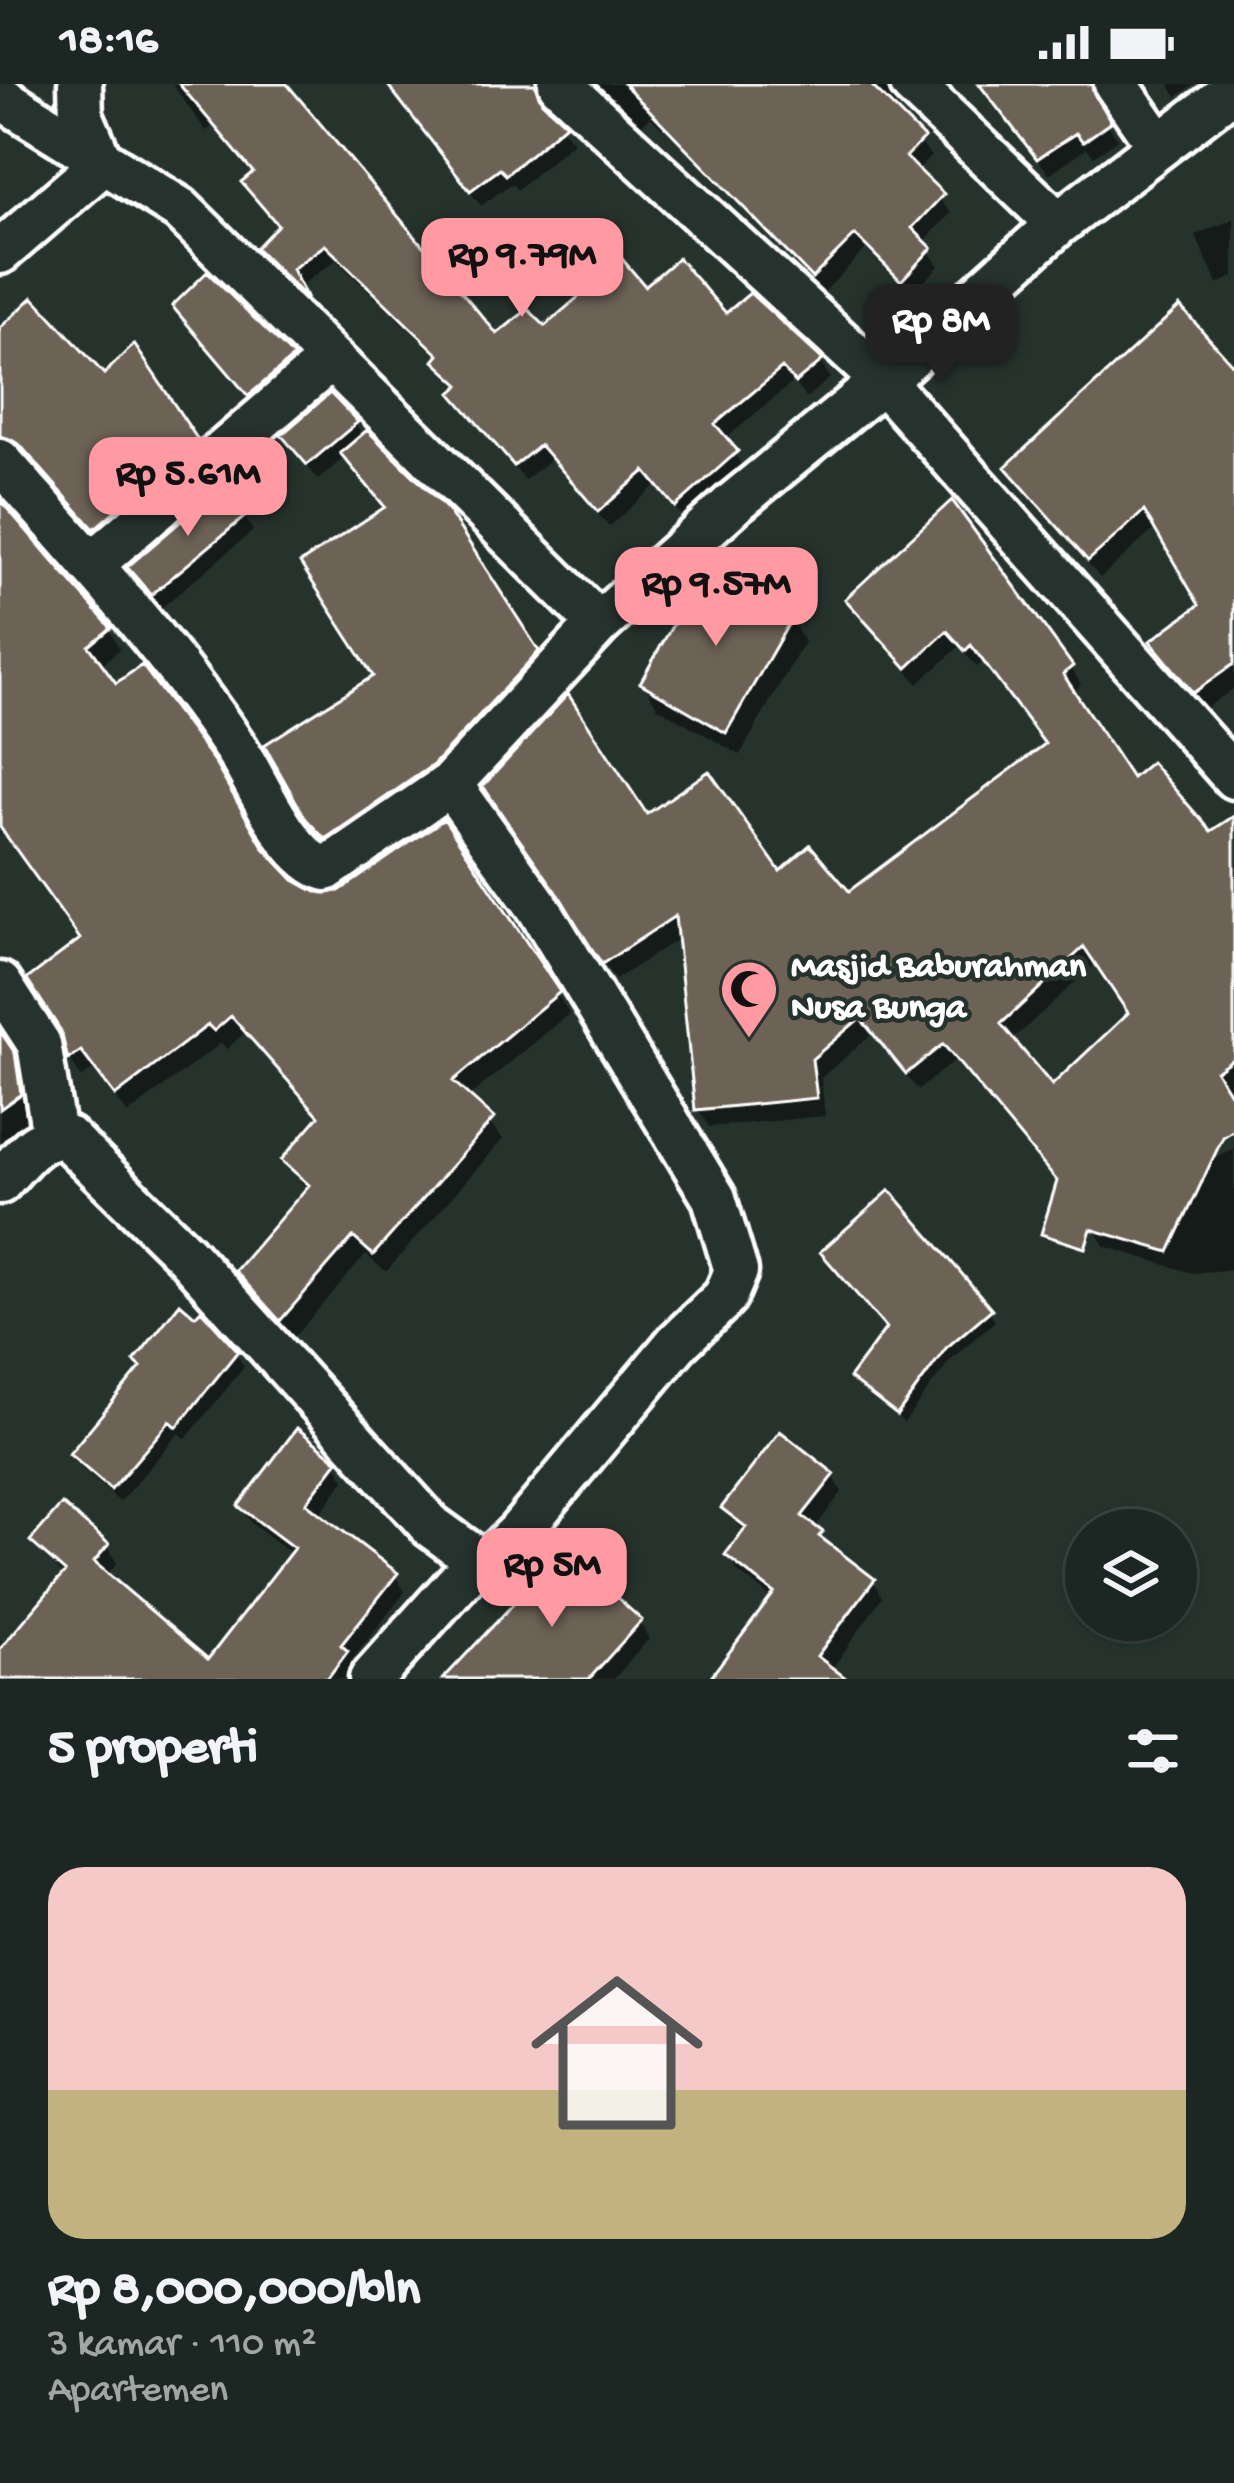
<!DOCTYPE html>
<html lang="id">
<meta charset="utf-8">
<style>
body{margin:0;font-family:"Gochi Hand",sans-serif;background:#252e2a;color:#f1f3f6;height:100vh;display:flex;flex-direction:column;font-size:45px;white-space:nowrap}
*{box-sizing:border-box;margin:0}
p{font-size:39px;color:#a0a5a5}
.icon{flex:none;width:66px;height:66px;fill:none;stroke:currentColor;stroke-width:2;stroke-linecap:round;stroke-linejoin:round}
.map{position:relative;height:1595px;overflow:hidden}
.panel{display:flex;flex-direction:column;background:#1c2622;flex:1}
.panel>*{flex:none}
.fabs{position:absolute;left:1065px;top:1425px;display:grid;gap:24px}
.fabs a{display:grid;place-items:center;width:132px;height:132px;border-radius:50%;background:#1c2622;box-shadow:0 3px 9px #0004,0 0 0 3px #3a4340;font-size:60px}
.price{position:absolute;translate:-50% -102px;padding:0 27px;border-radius:24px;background:#ff9aa2;color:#111;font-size:39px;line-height:78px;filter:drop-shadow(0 3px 6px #0008)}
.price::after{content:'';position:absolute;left:50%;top:72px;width:36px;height:27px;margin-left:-18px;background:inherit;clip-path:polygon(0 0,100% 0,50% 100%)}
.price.current{background:#222;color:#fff}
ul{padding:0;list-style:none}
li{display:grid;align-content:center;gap:24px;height:636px;padding:0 48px}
li span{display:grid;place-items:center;height:372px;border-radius:36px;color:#555}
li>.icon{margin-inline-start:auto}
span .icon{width:216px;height:216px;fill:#fffc;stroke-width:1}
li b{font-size:51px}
h2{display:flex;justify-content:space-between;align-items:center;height:144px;padding:0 48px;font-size:51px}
.status{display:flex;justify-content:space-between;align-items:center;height:84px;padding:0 60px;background:#1c2622;direction:ltr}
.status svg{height:33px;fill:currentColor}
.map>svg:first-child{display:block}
.shadow{fill:#0007;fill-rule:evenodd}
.building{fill:#6c6256;stroke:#fff;stroke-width:3;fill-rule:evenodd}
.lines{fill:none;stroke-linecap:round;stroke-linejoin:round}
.street-casing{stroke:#fff;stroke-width:51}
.street{stroke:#26332d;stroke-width:42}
.labels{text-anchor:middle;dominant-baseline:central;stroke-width:9;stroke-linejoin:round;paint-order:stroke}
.poi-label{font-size:36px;font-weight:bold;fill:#fff;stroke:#26332d;text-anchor:start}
</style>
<div class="status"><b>18:16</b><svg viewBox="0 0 49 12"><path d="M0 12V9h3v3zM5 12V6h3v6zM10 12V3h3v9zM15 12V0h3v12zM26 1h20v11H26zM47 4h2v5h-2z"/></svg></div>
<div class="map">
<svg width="1234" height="1595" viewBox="0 0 1234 1595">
<rect width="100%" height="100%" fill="#26332d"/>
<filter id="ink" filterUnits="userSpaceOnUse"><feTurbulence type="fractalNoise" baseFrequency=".00833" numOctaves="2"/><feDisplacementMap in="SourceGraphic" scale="24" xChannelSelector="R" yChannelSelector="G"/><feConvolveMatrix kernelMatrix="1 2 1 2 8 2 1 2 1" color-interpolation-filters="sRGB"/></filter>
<g filter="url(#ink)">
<path class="shadow" d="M172 0H283L497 254 545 246 645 207 726 233 820 278 830 294 806 314 793 298 724 356 745 385 686 437 656 401 609 443 551 375 525 396 465 326 455 309 460 305 440 275 336 176 299 203 307 218 269 181 259 164 280 144 245 99 254 91 213 42 206 47Z
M387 0H554L542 14 546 26 573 58 517 106 512 99 481 122Z
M589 0H905L895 10 896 30 931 72 917 87 951 129 923 159 939 182 911 211 866 165 823 209 682 61 650 33 639 43Z
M979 0H1079L1118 55 1094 72 1087 64 1049 90Z
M1169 0H1195L1177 13Z
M1234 135V193L1218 200 1195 151Z
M176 223 291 275 305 299 264 335Z
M0 248 104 294 195 357 207 377 107 463 23 372 0 376Z
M1234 286V604L1205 625 1154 558 1203 522 1157 443 1100 494 1008 384Z
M355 340 548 587 337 772 320 754 268 662 376 593 386 426 346 372 318 396 285 352Z
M226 403 253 447 161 524 131 484Z
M0 420 109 545 120 565 100 582 292 799 557 910 569 930 467 1014 503 1055 386 1188 366 1171 293 1254 238 1187 308 1107 285 1077 320 1036 244 949 227 965 221 959 128 1030 94 985 81 994 70 975 64 949 82 857 4 748 0 752Z
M848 515 1071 583 1081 601 1072 609 1132 698 1211 751 1234 735V999L1070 1114 955 976 918 1006 872 950 821 994 825 1032 709 1043 698 1025 681 853 615 896 497 721 646 734 779 791 848 811 1047 662 984 577 977 583 959 563 918 600ZM1096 879 1131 930 1051 1006 1011 957Z
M790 534 804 558 740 671 657 623 644 599Z
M0 952 27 997 33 1035 0 1058Z
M1234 1064V1185L1193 1189 1104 1162 1095 1146Z
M989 1227 995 1237 951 1275 904 1339 852 1294Z
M236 1269 244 1283 186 1355 179 1349 120 1418 81 1384 73 1370 143 1286 137 1277Z
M335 1379 345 1396 318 1432 395 1491 405 1508 351 1577 356 1586 349 1595H0V1557L6 1562 64 1493 34 1458 107 1462 117 1479 106 1492 208 1580 293 1471 251 1439 241 1422Z
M833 1392 842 1408 814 1445 828 1463 873 1497 882 1513 825 1595H712L773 1515 738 1488 729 1471 745 1449 724 1424Z
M639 1538 649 1555 614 1595H448Z"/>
<path class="building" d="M179 0H287L497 250 528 225 545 242 622 175 645 202 678 174 726 229 750 209 823 276 795 299 782 284 715 340 738 367 675 423 645 387 598 428 540 361 514 382 451 309 460 301 434 277 439 271 325 161 292 185 307 215 256 164 278 141 241 98 253 88Z
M387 0H535L542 18 566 40 506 91 500 85 470 107Z
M624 0H870L924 54 906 73 944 110 912 144 932 164 901 197 855 151 812 194Z
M979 0H1091L1111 38 1083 58 1076 49 1037 75Z
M207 188 294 273 248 312 172 222Z
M33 213 104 290 134 260 198 356 94 445 19 360 0 352V244Z
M1180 222 1234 282V580L1193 609 1150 557 1199 521 1144 427 1088 477 1005 383Z
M330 309 358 338 307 381 281 351Z
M367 346 448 426 539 567 433 681 325 755 306 735 264 661 373 592 300 479 385 423 340 369Z
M227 398 247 431 151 511 127 483Z
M0 416 111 544 89 562 116 599 142 581 213 676 264 764 294 796 316 808 339 807 444 735 560 908 453 997 494 1034 373 1171 353 1153 280 1237 235 1187 309 1101 281 1076 319 1032 231 932 214 947 208 941 115 1012 81 967 68 976 61 947 27 895 80 855 0 743Z
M952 416 1073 582 1063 590 1132 694 1151 678 1211 747 1234 732V974L1216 987 1234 1016V1046L1223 1053 1169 1168 1091 1145 1085 1164 1041 1150 1057 1097 943 960 906 990 860 934 812 975 817 1014 695 1026 675 832 602 880 483 702 568 610 647 730 709 687 780 787 810 761 849 807 1045 660 971 561 965 567 947 547 907 584 845 515ZM1084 863 1128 929 1052 1001 1001 940Z
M706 482 793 532 726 649 640 599Z
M0 947 15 969 21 1010 0 1025Z
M890 1106 992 1225 946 1264 897 1331 849 1294 886 1244 820 1168Z
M180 1219 195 1232 201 1226 238 1267 177 1343 170 1337 111 1406 69 1370 141 1283 134 1277Z
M297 1344 338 1377 306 1419 398 1489 341 1561 348 1567 327 1595H0V1565L65 1488 30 1457 62 1420 109 1460 94 1478 208 1575 294 1464 238 1422Z
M780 1347 835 1390 802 1432 823 1448 819 1452 875 1495 817 1572 847 1595H709L774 1509 725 1471 746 1443 721 1424Z
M564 1466 642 1536 589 1595H443Z"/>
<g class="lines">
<g class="street-casing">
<path id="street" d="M80 0 81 31 102 80
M560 0 883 297 1234 693
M912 0 1058 140
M1116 0 1157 59
M0 13 180 125 599 540
M0 168 102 80
M0 377C80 468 166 561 234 662 257 695 286 773 326 785L450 700 599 540 734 419 883 297 1058 140 1234 5
M91 481 331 275
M0 900 39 960 54 1051
M0 1098C19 1078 38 1047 67 1054L186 1171 431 1442 478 1476
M371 1595 478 1476 497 1470 519 1448 677 1259 725 1213 736 1187 714 1114 538 823 450 700"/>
</g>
<use href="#street" class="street"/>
</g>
</g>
<defs>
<g id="mosque-pin" transform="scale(3)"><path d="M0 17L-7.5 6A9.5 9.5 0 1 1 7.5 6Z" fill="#ff9aa2" stroke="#26332d"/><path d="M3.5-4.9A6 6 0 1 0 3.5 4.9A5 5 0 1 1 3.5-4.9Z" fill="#111"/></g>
</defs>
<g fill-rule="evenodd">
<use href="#mosque-pin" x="749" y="905"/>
</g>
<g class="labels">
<g class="poi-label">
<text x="791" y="884">Masjid Baburahman<tspan x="791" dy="41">Nusa Bunga</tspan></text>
</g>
</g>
</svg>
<div class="fabs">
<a><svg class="icon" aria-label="layers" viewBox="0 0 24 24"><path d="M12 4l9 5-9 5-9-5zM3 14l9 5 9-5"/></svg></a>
</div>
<b class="price" style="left:522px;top:236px">Rp 9.79M</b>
<b class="price current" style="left:941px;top:302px">Rp 8M</b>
<b class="price" style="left:188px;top:455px">Rp 5.61M</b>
<b class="price" style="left:716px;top:565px">Rp 9.57M</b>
<b class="price" style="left:552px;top:1546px">Rp 5M</b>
</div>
<section class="panel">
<h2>5 properti<svg class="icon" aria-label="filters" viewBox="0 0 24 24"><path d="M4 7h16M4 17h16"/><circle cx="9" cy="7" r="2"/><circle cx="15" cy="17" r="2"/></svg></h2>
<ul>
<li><span style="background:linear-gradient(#f6c9c9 60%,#c2b280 0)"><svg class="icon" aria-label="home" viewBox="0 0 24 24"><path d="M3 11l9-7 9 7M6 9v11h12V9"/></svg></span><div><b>Rp 8,000,000/bln</b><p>3 kamar · 110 m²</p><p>Apartemen</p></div></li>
</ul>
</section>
